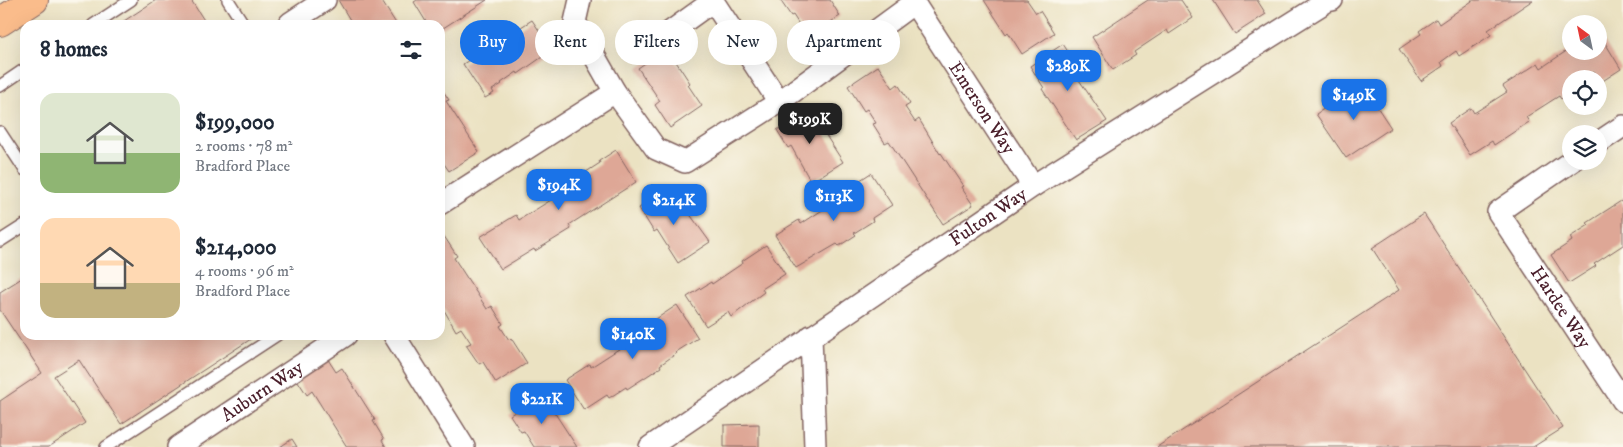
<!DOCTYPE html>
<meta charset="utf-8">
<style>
body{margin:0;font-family:"IM FELL DW Pica",serif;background:#f6f6f7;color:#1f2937;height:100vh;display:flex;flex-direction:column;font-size:19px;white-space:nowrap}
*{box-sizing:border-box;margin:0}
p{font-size:16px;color:#747a83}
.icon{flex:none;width:28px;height:28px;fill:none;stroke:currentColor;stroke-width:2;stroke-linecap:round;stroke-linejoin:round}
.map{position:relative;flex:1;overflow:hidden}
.sheet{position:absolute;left:20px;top:20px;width:425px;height:320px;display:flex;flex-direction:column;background:#fff;border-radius:15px;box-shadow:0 5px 20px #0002}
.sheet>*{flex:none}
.guide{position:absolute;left:460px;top:20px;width:475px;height:45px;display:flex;gap:10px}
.needle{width:32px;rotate:327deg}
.tools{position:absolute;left:1562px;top:15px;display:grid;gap:10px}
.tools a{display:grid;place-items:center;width:45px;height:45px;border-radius:50%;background:#fff;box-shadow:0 5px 20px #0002;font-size:25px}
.price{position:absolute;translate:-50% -42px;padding:0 11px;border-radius:10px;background:#1a73e8;color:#fff;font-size:16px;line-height:32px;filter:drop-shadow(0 1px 2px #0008)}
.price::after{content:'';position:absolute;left:50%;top:30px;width:15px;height:11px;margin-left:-8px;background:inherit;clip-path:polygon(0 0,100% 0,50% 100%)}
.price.selected{background:#222;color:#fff}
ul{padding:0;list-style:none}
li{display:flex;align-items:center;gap:15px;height:125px;padding:0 20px}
li span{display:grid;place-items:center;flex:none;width:140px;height:100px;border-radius:15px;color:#555}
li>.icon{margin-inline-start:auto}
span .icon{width:60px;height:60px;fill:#fffc;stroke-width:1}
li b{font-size:21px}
h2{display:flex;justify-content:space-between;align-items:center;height:60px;padding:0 20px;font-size:21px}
.chip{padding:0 18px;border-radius:22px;background:#fff;box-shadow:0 5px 20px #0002;font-size:18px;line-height:45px}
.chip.selected{background:#1a73e8;color:#fff}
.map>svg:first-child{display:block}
.building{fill:#dea796}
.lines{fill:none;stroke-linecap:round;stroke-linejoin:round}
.service-casing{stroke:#826360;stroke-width:14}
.minor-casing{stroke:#826360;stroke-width:24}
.primary-casing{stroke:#826360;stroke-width:30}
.service{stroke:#fff;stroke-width:11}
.minor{stroke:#fff;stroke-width:21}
.primary{stroke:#fabc8b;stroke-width:28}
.labels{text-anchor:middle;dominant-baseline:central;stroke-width:4.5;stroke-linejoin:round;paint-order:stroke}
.street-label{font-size:19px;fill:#4a1f2b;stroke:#fbf7ec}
</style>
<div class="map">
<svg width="1623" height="447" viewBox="0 0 1623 447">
<rect width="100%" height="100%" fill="#fbf7ec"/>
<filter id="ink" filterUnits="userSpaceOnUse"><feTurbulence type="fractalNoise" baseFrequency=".02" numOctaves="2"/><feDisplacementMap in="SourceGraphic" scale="10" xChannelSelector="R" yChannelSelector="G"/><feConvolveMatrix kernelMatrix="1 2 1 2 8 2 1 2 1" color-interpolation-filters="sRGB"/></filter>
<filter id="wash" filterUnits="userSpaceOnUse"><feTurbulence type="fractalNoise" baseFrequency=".0096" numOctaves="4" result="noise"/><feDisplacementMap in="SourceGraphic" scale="20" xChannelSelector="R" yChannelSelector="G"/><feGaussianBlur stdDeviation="1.12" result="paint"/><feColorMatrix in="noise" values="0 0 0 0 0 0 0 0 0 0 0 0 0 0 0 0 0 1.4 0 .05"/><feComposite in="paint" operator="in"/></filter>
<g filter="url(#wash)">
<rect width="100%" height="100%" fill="#ebe2c2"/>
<g id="blocks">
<path class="building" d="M156 0H191L207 25H123L121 23Z
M338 0H381L397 25H353Z
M417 0H487L440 30V25H428L414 2Z
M780 0H830L840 16 807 37 793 15 791 16Z
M984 0H1027L1036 13 1040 11 1054 33 1022 54 1008 32 1006 34Z
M1148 0H1181L1193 18 1169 34 1167 30 1134 52 1136 55 1113 70 1092 37Z
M1213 0H1257L1266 14 1235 34Z
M1471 0H1533L1488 30 1491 35 1459 56 1456 51 1441 62 1443 66 1421 81 1399 49 1421 34 1419 31 1436 19 1439 24 1472 1Z
M532 20 552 50 518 74 517 72 501 83 502 84 492 90 494 93 485 98 463 64Z
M1599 33 1621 69 1601 82 1594 72 1592 73 1594 77 1592 79H1571V92L1561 99 1559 96 1526 117 1529 122 1494 145 1492 141 1470 155 1449 123 1471 108 1474 113 1507 92 1503 86 1538 63 1541 68 1571 48V51H1599Z
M1063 44 1078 67 1073 71 1107 121 1076 140 1042 89 1044 88 1030 66Z
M667 48 690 83 688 85 702 106 670 128 655 105 660 101 638 68Z
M878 66 893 88 898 84 910 104 905 107 915 122 919 119 940 154 941 153 963 186 961 187 973 205 943 224 889 141 885 143 873 124 876 123 867 109 864 111 848 86Z
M1362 84 1391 128 1346 158 1316 114Z
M440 86 449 100 446 101 479 152 449 171 440 158Z
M809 109 843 162 811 182 791 146 788 148 777 130Z
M616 150 636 182 569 225 571 229 535 251 534 249 501 269 480 237 516 215 519 220 551 200 549 196 565 185 564 183 581 172 583 174 600 163 599 161Z
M871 173 892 205 872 218 873 221 854 233 856 235 839 246 837 244 796 268 775 235 799 220 801 224 853 190 851 186Z
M668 189 683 211 686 209 710 242 678 263 657 230 654 232 639 208Z
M1621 201 1623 204V245L1594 264 1596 266 1569 283 1551 255 1572 241 1570 237 1589 225 1587 223Z
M1424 214 1563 428 1533 447H1157L1399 290 1372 248Z
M440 230 457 256 454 258 487 309 492 306 503 324 500 326 509 340 511 338 527 363 496 383 483 362 479 364 466 345 471 343 461 328 456 331 440 303Z
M766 245 785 274 762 289 764 292 731 317 728 312 706 326 687 297 711 282 712 284 743 263 742 261Z
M25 276V335H257L121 424 79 360 54 376 85 423 49 447H0V401L42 373 0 310V292Z
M677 305 698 338 676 352 677 353 660 365 661 367 627 389 626 387 609 398 607 395 584 410 565 380 590 364 591 367 659 323 656 319Z
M325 355 336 372 342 368 375 420 373 421 384 439 382 440 386 447H347L312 391 307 395 294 375Z
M543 395 577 447H534L524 431 521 432 510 415Z
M759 424V447H724V425Z
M292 439 297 447H280Z"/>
</g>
</g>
<g filter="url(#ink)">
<use href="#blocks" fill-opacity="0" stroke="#826360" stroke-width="1"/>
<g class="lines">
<g class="service-casing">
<path id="service" d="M228 0 244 25
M93 25 131 0
M0 86 25 69
M0 132 25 170
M0 241 25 225
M106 447 277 335"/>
</g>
<g class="minor-casing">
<g id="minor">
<path d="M580 0 575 22 615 92 656 149 685 162 779 102 914 3 915 0"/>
<path id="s1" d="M914 3 1033 186"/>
<path d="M291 25 290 23 325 0"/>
<path d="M663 37 713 1 779 102"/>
<path d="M1599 142 1623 126"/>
<path id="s2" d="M1572 161 1498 212 1623 401"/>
<path d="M440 204 615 92"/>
<path d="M394 335 464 447"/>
<path d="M811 336 815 447"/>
<path id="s3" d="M178 447 346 335"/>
<path id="s4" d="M650 447 1033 186 1327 1 1332 0"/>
</g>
</g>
<g class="primary-casing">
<path id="primary" d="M0 22 34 0"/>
</g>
<use href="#service" class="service"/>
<use href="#minor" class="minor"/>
<use href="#primary" class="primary"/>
</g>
</g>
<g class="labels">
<g class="street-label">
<text stroke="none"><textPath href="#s1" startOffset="125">Emerson Way</textPath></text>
<text stroke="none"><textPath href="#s4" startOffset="409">Fulton Way</textPath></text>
<text stroke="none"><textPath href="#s2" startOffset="204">Hardee Way</textPath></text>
<text stroke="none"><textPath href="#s3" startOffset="101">Auburn Way</textPath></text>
</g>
</g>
</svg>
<div class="tools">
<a><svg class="needle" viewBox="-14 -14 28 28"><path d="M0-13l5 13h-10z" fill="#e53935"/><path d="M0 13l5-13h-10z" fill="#747a83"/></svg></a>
<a><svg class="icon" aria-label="locate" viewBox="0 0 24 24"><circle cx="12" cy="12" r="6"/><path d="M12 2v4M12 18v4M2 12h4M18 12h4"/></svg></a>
<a><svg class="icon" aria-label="layers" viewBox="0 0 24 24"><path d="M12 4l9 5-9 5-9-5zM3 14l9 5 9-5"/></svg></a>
</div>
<b class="price" style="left:1068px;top:92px">$289K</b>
<b class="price" style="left:1354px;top:121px">$149K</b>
<b class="price selected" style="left:810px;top:145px">$199K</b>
<b class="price" style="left:559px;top:211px">$194K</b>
<b class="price" style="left:834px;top:222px">$113K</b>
<b class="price" style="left:674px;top:226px">$214K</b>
<b class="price" style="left:633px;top:360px">$140K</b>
<b class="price" style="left:542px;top:425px">$221K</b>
<div class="guide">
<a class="chip selected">Buy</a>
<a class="chip">Rent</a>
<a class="chip">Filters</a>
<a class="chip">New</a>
<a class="chip">Apartment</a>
</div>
<section class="sheet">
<h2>8 homes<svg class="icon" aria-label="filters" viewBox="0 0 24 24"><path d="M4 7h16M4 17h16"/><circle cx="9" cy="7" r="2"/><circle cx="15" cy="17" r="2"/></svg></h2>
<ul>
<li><span style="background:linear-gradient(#dfe7d0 60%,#8fb573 0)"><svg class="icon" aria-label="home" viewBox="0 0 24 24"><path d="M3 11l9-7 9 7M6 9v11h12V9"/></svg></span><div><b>$199,000</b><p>2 rooms · 78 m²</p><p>Bradford Place</p></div></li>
<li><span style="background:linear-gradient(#ffd9b3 65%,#c2b280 0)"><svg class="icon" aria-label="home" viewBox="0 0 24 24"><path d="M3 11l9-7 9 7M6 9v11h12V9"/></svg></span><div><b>$214,000</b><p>4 rooms · 96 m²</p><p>Bradford Place</p></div></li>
</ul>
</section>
</div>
